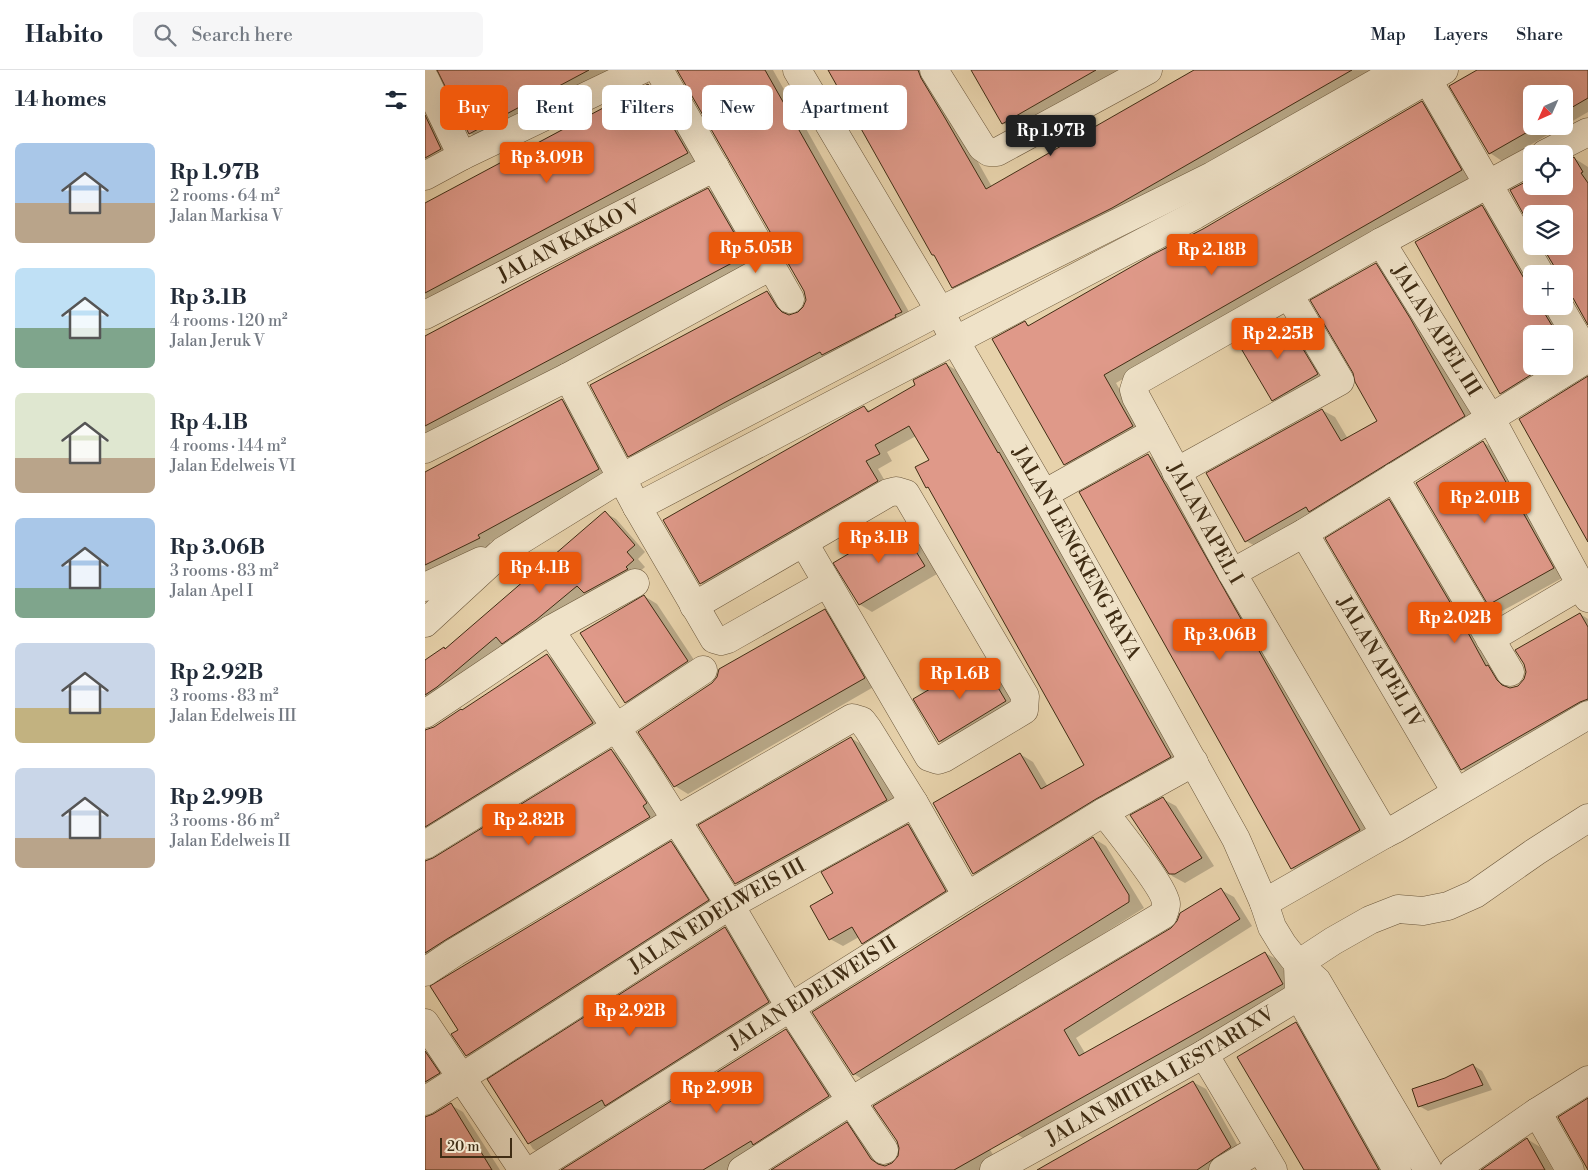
<!DOCTYPE html>
<meta charset="utf-8">
<style>
body{margin:0;font-family:"Libre Bodoni",serif;background:#f6f6f7;color:#1f2937;height:100vh;display:flex;flex-direction:column;font-size:19px;white-space:nowrap}
*{box-sizing:border-box;margin:0}
p{font-size:16px;color:#747a83}
.icon{flex:none;width:28px;height:28px;fill:none;stroke:currentColor;stroke-width:2;stroke-linecap:round;stroke-linejoin:round}
.map{position:relative;flex:1;overflow:hidden}
.sheet{display:flex;flex-direction:column;background:#fff;width:425px}
.sheet>*{flex:none}
.top-card{position:absolute;left:15px;top:15px;width:475px;height:45px;display:flex;gap:10px}
.needle{width:32px;rotate:225deg}
.fabs{position:absolute;left:1098px;top:15px;display:grid;gap:10px}
.fabs a{display:grid;place-items:center;width:50px;height:50px;border-radius:8px;background:#fff;box-shadow:0 5px 20px #0002;font-size:25px}
.scale{position:absolute;left:15px;bottom:12px;width:72px;box-sizing:border-box;padding-left:5px;border:2px solid #402d14;border-top:0;font-size:14px;line-height:18px;white-space:nowrap;color:#402d14;-webkit-text-stroke:4px #efe2c8;paint-order:stroke}
.price{position:absolute;translate:-50% -42px;padding:0 11px;border-radius:5px;background:#ea580c;color:#fff;font-size:16px;line-height:32px;filter:drop-shadow(0 1px 2px #0008)}
.price::after{content:'';position:absolute;left:50%;top:30px;width:15px;height:11px;margin-left:-8px;background:inherit;clip-path:polygon(0 0,100% 0,50% 100%)}
.price.active{background:#222;color:#fff}
ul{padding:0;list-style:none}
li{display:flex;align-items:center;gap:15px;height:125px;padding:0 15px}
li span{display:grid;place-items:center;flex:none;width:140px;height:100px;border-radius:8px;color:#555}
li>.icon{margin-inline-start:auto}
span .icon{width:60px;height:60px;fill:#fffc;stroke-width:1}
li b{font-size:21px}
h2{display:flex;justify-content:space-between;align-items:center;height:60px;padding:0 15px;font-size:21px}
.tag{padding:0 18px;border-radius:8px;background:#fff;box-shadow:0 5px 20px #0002;font-size:18px;line-height:45px}
.tag.active{background:#ea580c;color:#fff}
header{display:flex;align-items:center;gap:30px;box-sizing:border-box;height:70px;padding:0 25px;background:#fff;border-bottom:1px solid #e0e1e3}
header strong{font-size:24px}
nav{display:flex;gap:28px;margin-inline-start:auto;font-size:18px}
.search{width:350px;height:45px;background:#f6f6f7;display:flex;align-items:center;gap:12px;box-sizing:border-box;padding:0 18px;border-radius:8px;color:#747a83;font-size:19px}
main{display:flex;flex:1;min-height:0}
.map>svg:first-child{display:block}
.shadow{fill:#0003;fill-rule:evenodd}
.building{fill:#df9989;stroke:#402d14}
.lines{fill:none;stroke-linecap:round;stroke-linejoin:round}
.minor-casing{stroke:#6a563a;stroke-width:29}
.minor{stroke:#efe2c8;stroke-width:28}
.labels{text-anchor:middle;dominant-baseline:central;stroke-width:5;stroke-linejoin:round;paint-order:stroke}
.street-label{font-size:20px;fill:#402d14;stroke:#efe2c8}
</style>
<header>
<strong>Habito</strong>
<div class="search"><svg class="icon" aria-label="search" viewBox="0 0 24 24"><circle cx="10" cy="10" r="6"/><path d="M15 15l6 6"/></svg>Search here</div>
<nav><a>Map</a><a>Layers</a><a>Share</a></nav>
</header>
<main>
<section class="sheet">
<h2>14 homes<svg class="icon" aria-label="filters" viewBox="0 0 24 24"><path d="M4 7h16M4 17h16"/><circle cx="9" cy="7" r="2"/><circle cx="15" cy="17" r="2"/></svg></h2>
<ul>
<li><span style="background:linear-gradient(#a9c7e8 60%,#b9a48a 0)"><svg class="icon" aria-label="home" viewBox="0 0 24 24"><path d="M3 11l9-7 9 7M6 9v11h12V9"/></svg></span><div><b>Rp 1.97B</b><p>2 rooms · 64 m²</p><p>Jalan Markisa V</p></div></li>
<li><span style="background:linear-gradient(#bfe0f5 60%,#7fa58c 0)"><svg class="icon" aria-label="home" viewBox="0 0 24 24"><path d="M3 11l9-7 9 7M6 9v11h12V9"/></svg></span><div><b>Rp 3.1B</b><p>4 rooms · 120 m²</p><p>Jalan Jeruk V</p></div></li>
<li><span style="background:linear-gradient(#dfe7d0 65%,#b9a48a 0)"><svg class="icon" aria-label="home" viewBox="0 0 24 24"><path d="M3 11l9-7 9 7M6 9v11h12V9"/></svg></span><div><b>Rp 4.1B</b><p>4 rooms · 144 m²</p><p>Jalan Edelweis VI</p></div></li>
<li><span style="background:linear-gradient(#a9c7e8 70%,#7fa58c 0)"><svg class="icon" aria-label="home" viewBox="0 0 24 24"><path d="M3 11l9-7 9 7M6 9v11h12V9"/></svg></span><div><b>Rp 3.06B</b><p>3 rooms · 83 m²</p><p>Jalan Apel I</p></div></li>
<li><span style="background:linear-gradient(#c9d6e8 65%,#c2b280 0)"><svg class="icon" aria-label="home" viewBox="0 0 24 24"><path d="M3 11l9-7 9 7M6 9v11h12V9"/></svg></span><div><b>Rp 2.92B</b><p>3 rooms · 83 m²</p><p>Jalan Edelweis III</p></div></li>
<li><span style="background:linear-gradient(#c9d6e8 70%,#b9a48a 0)"><svg class="icon" aria-label="home" viewBox="0 0 24 24"><path d="M3 11l9-7 9 7M6 9v11h12V9"/></svg></span><div><b>Rp 2.99B</b><p>3 rooms · 86 m²</p><p>Jalan Edelweis II</p></div></li>
</ul>
</section>
<div class="map">
<svg width="1163" height="1100" viewBox="0 0 1163 1100">
<rect width="100%" height="100%" fill="#e7d2ab"/>
<filter id="stains"><feTurbulence type="fractalNoise" baseFrequency=".004" numOctaves="4"/><feColorMatrix values="0 0 0 0 .2 0 0 0 0 .09 0 0 0 0 .02 0 0 0 .5 -.17"/></filter>
<radialGradient id="worn" r=".72"><stop offset=".6" stop-color="#630" stop-opacity="0"/><stop offset="1" stop-color="#630" stop-opacity=".3"/></radialGradient>
<path class="shadow" d="M14 0H189L58 71 45 63Z
M255 0H348L488 249 216 393 204 386 342 222 355 229 364 246 374 243 380 237 382 229 380 221Z
M404 0H501L567 117 771 0H953L700 145 541 224 528 217 511 186 508 184Z
M548 0H695L590 60 578 53Z
M1054 0H1163V42L1139 56V24H1106V56H1138L1077 91 1065 83Z
M224 15 237 22 275 90 0 237V135Z
M0 27 28 86 0 99Z
M997 32 1010 40 1048 107 691 313 720 364 653 401 640 394 600 253 606 256 778 160Z
M1149 88 1163 97V252L1148 227 1139 230V144H1106V155L1086 121 1106 110V116H1139V93Z
M283 119 296 127 334 192 0 370V268Z
M1057 137 1070 144 1106 207V236H1133L1155 290 1089 330 1076 323ZM1106 264H1139V296H1106Z
M951 194 963 202 997 256 1052 353 834 478 821 471 897 340 910 347 923 369 954 351Z
M860 250 879 261 911 315 867 341 848 330Z
M521 294 534 302 758 694 561 811 549 803 595 684 608 692 623 717 661 696 506 419 502 417 505 390 491 366 462 382 467 391 453 399 464 418 289 521 276 513 240 451 439 337 447 342 492 315Z
M137 330 150 338 186 406 65 472 67 476 0 509V403Z
M1058 372 1071 380 1141 506 1077 541 1064 534Z
M723 385 736 392 947 768 880 806 867 798 656 423Z
M964 430 977 438 1084 619 1093 617 1155 544 1163 549V641L1050 706 1037 699Z
M180 443 191 449 220 482 213 489 220 497 212 504 171 529 162 524 123 556 0 640V592L19 578 21 579Z
M474 455 487 462 512 504 447 542 434 534Z
M219 526 232 534 275 599 214 639 201 632Z
M400 541 412 548 452 615 263 724 250 716Z
M123 586 135 593 180 661 0 773V661L9 658 38 641Z
M556 590 569 598 593 639 527 678 514 671Z
M426 668 439 676 474 737 324 821 311 813Z
M186 680 199 688 234 741 230 743 237 755 0 897V792L9 789Z
M738 729 751 736 789 796 760 813 747 806 707 746Z
M483 756 496 763 533 828 451 880 438 873 434 867 418 876 405 869 410 823Z
M668 768 681 776 719 838 442 1012 429 1004Z
M246 773 259 780 295 838 55 993 42 985Z
M796 820 809 827 827 856 651 968 660 983 840 883 853 890 870 921 604 1071 591 1064 561 1011 535 1025 573 1094 568 1100H349L422 1054 434 1061 458 1097 468 1094 474 1087 476 1078 473 1071 450 1036 747 859 754 851 756 844Z
M300 858 313 866 356 940 121 1086 108 1079 64 1010Z
M871 954 884 961 963 1100H881Z
M361 960 373 968 416 1034 316 1100H139Z
M0 981 11 988 27 1011 0 1030Z
M1048 995 1057 1001 1067 1020 1003 1041 994 1036Z
M768 1012 781 1019 818 1085 797 1100H614Z
M26 1035 38 1042 75 1100H0V1048Z
M1102 1069 1115 1077 1128 1100H1058Z"/>
<path class="building" d="M12 0H164L44 64Z
M252 0H340L477 242 470 245 471 247 397 285 395 282 299 333 203 387 165 315 342 221 352 237 357 242 364 245 373 242 378 237 381 230 379 221Z
M403 0H493L496 8 520 48 561 119 769 0H927L687 138 527 218 509 185H507Z
M546 0H671L577 54Z
M1052 0H1163V28L1139 42V24H1106V56H1113L1064 84 1024 16Z
M223 14 263 83 0 223V133Z
M997 31 1037 100 679 305 708 356 639 395 567 269 600 251 603 256 727 185 778 159Z
M0 45 16 79 0 88Z
M1149 87 1158 102 1156 103 1163 113V255L1148 228 1142 223 1139 222V204H1131L1129 196 1117 176H1139V144H1106V158L1085 120 1106 109V116H1139V92Z
M283 118 322 185 0 356V266L158 182Z
M1057 135 1101 212 1106 217V236H1118L1120 244 1132 264H1106V296H1120L1075 324 990 172Z
M951 193 985 248 1040 346 884 442 881 437 820 472 781 403 897 339 916 371 952 351 930 312 928 303 885 230Z
M860 249 893 304 847 331 814 275Z
M521 293 573 383 574 382 746 687 671 729 548 804 508 733 595 683 616 719 659 695 503 417 501 418 490 397 504 390 484 356 450 375 455 384 441 391 453 411 275 514 238 450 426 343 439 336 443 342 490 315 488 310Z
M1163 306V472L1094 349Z
M137 329 174 399 53 465 55 468 0 495V402Z
M1058 371 1129 498 1063 535 991 413Z
M723 384 935 760 866 799 654 422Z
M964 429 1042 561 1061 596 1063 595 1072 610 1077 615 1085 618 1093 616 1099 609 1101 602 1099 594 1090 580 1155 543 1163 557V629L1155 632 1036 700 900 468Z
M180 441 210 475 202 482 209 490 201 497 203 499 159 523 152 516 111 550 77 574 71 567 12 617 0 625V590L19 577 20 579Z
M474 454 500 496 434 535 408 493Z
M219 525 263 591 200 633 155 563Z
M400 539 440 608 249 717 213 662 287 613 292 607 294 599Z
M122 584 168 653 0 757V660L9 657 36 639 37 640Z
M556 589 581 631 514 672 488 629Z
M426 667 462 730 310 814 273 755Z
M186 679 222 733 218 736 225 747 22 869 0 883V791L8 788Z
M738 727 777 788 750 804H744L705 745Z
M483 754 521 821 437 874 427 857 404 870 385 836 408 823 396 802Z
M668 767 704 825V832L428 1005 387 942Z
M246 771 284 830 41 986 26 964 33 960 5 916Z
M796 818 815 849 639 960 654 986 840 882 858 914 529 1100H346L422 1052 446 1089 453 1094 460 1096 467 1093 473 1086 474 1078 472 1071 448 1036 746 858 752 851 755 843Z
M300 857 344 932 180 1036 177 1030 103 1074 62 1009Z
M871 952 954 1100H879L812 987Z
M361 959 404 1026 328 1075 326 1071 278 1100H136Z
M0 981 15 1003 0 1012Z
M1048 994 1058 1015 993 1037 987 1019 1020 1008Z
M768 1011 806 1077 772 1100H612Z
M1163 1028V1100L1133 1047Z
M26 1033 45 1064 67 1100H0V1047L8 1044Z
M1102 1068 1120 1100H1056Z"/>
<g class="lines">
<g class="minor-casing">
<g id="minor">
<path d="M234 0 365 229"/>
<path id="s1" d="M372 0 515 241 528 267 619 424 811 769 839 833 847 857 858 875 873 894 892 911 1003 1100"/>
<path d="M509 0 557 77 564 82H572L723 0"/>
<path d="M997 0 1115 204"/>
<path d="M0 9 37 86"/>
<path d="M1120 84 1163 62"/>
<path id="s2" d="M1106 91 956 172 712 311 709 320 711 327 807 503 960 764 970 759 1163 645"/>
<path d="M0 106 37 86 216 0"/>
<path id="s3" d="M956 172 1066 349 1163 528"/>
<path d="M1134 236 1163 286"/>
<path id="s4" d="M0 245 290 97"/>
<path d="M143 307 212 437 289 569 296 571 303 569 402 513"/>
<path d="M0 379 143 307 346 196"/>
<path d="M751 402 915 311 864 225"/>
<path d="M969 407 1085 602"/>
<path d="M619 424 730 362"/>
<path d="M212 437 770 145 1019 0"/>
<path id="s5" d="M879 463 1031 722"/>
<path d="M807 503 879 463 1163 288"/>
<path d="M0 517 56 491"/>
<path d="M269 536 463 423 471 421 481 424 600 626 599 640 519 688 513 690 504 687 379 473"/>
<path d="M0 553 78 481 196 408 515 241 787 106 974 0"/>
<path d="M125 560 217 696 305 835 365 937 426 1031 317 1100"/>
<path d="M1065 569 1156 515"/>
<path d="M0 644 125 560 210 513"/>
<path d="M0 775 192 657 278 600"/>
<path d="M839 833 960 764"/>
<path d="M0 902 30 882 251 750 427 648 437 651 443 659 489 733 542 826"/>
<path d="M0 953 98 1100"/>
<path d="M779 984 848 1100"/>
<path id="s6" d="M0 1031 305 835 489 733"/>
<path d="M1112 1042 1163 1010"/>
<path d="M459 1080 426 1031 738 845C739 842 741 838 741 834 741 819 691 758 679 742"/>
<path id="s7" d="M107 1100 542 826 679 742 769 692"/>
<path id="s8" d="M569 1100 779 984 874 926"/>
<path d="M798 1100 835 1078"/>
<path d="M972 1100 874 926 873 894 908 871 945 850 973 839 998 841 1023 836 1050 824 1110 782 1163 748"/>
<path d="M1029 1100 1112 1042 1145 1100"/>
</g>
</g>
<use href="#minor" class="minor"/>
</g>
<g class="labels">
<g class="street-label">
<text stroke="none"><textPath href="#s4" startOffset="162">JALAN KAKAO V</textPath></text>
<text stroke="none"><textPath href="#s3" startOffset="104">JALAN APEL III</textPath></text>
<text stroke="none"><textPath href="#s2" startOffset="612">JALAN APEL I</textPath></text>
<text stroke="none"><textPath href="#s1" startOffset="558">JALAN LENGKENG RAYA</textPath></text>
<text stroke="none"><textPath href="#s5" startOffset="150">JALAN APEL IV</textPath></text>
<text stroke="none"><textPath href="#s6" startOffset="346">JALAN EDELWEIS III</textPath></text>
<text stroke="none"><textPath href="#s7" startOffset="332">JALAN EDELWEIS II</textPath></text>
<text stroke="none"><textPath href="#s8" startOffset="191">JALAN MITRA LESTARI XV</textPath></text>
</g>
</g>
<rect width="100%" height="100%" filter="url(#stains)"/>
<rect width="100%" height="100%" fill="url(#worn)"/>
</svg>
<div class="fabs">
<a><svg class="needle" viewBox="-14 -14 28 28"><path d="M0-13l5 13h-10z" fill="#e53935"/><path d="M0 13l5-13h-10z" fill="#747a83"/></svg></a>
<a><svg class="icon" aria-label="locate" viewBox="0 0 24 24"><circle cx="12" cy="12" r="6"/><path d="M12 2v4M12 18v4M2 12h4M18 12h4"/></svg></a>
<a><svg class="icon" aria-label="layers" viewBox="0 0 24 24"><path d="M12 4l9 5-9 5-9-5zM3 14l9 5 9-5"/></svg></a>
<a>+</a>
<a>−</a>
</div>
<div class="scale">20 m</div>
<b class="price active" style="left:626px;top:87px">Rp 1.97B</b>
<b class="price" style="left:122px;top:114px">Rp 3.09B</b>
<b class="price" style="left:331px;top:204px">Rp 5.05B</b>
<b class="price" style="left:787px;top:206px">Rp 2.18B</b>
<b class="price" style="left:853px;top:290px">Rp 2.25B</b>
<b class="price" style="left:1060px;top:454px">Rp 2.01B</b>
<b class="price" style="left:454px;top:494px">Rp 3.1B</b>
<b class="price" style="left:115px;top:524px">Rp 4.1B</b>
<b class="price" style="left:1030px;top:574px">Rp 2.02B</b>
<b class="price" style="left:795px;top:591px">Rp 3.06B</b>
<b class="price" style="left:535px;top:630px">Rp 1.6B</b>
<b class="price" style="left:104px;top:776px">Rp 2.82B</b>
<b class="price" style="left:205px;top:967px">Rp 2.92B</b>
<b class="price" style="left:292px;top:1044px">Rp 2.99B</b>
<div class="top-card">
<a class="tag active">Buy</a>
<a class="tag">Rent</a>
<a class="tag">Filters</a>
<a class="tag">New</a>
<a class="tag">Apartment</a>
</div>
</div>
</main>
